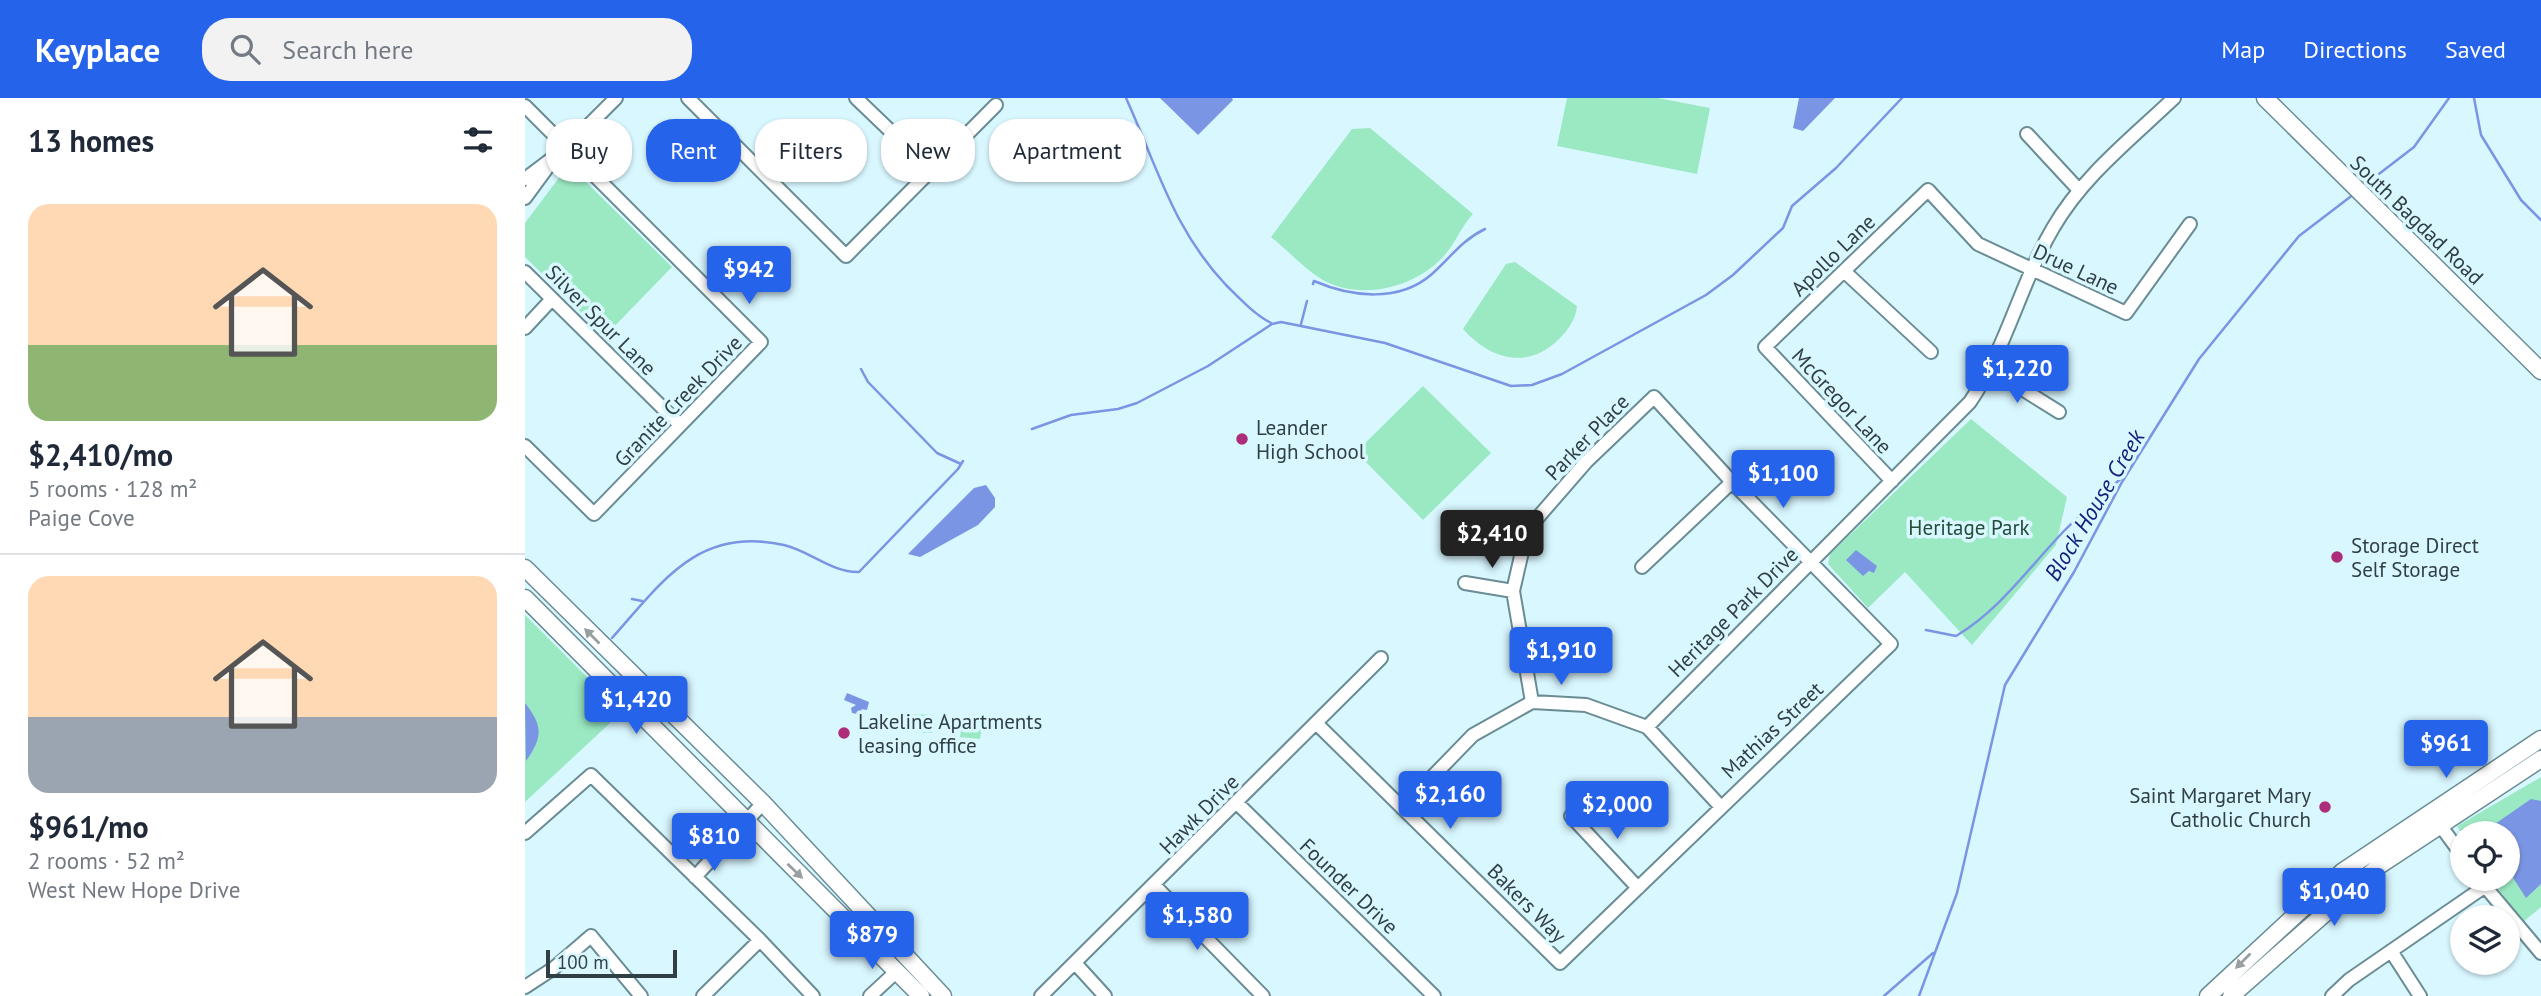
<!DOCTYPE html>
<meta charset="utf-8">
<style>
body{margin:0;font-family:"PT Sans",sans-serif;background:#f2f2f3;color:#1f2937;height:100vh;display:flex;flex-direction:column;font-size:26px;white-space:nowrap}
*{box-sizing:border-box;margin:0}
p{font-size:23px;color:#747a83}
.icon{flex:none;width:38px;height:38px;fill:none;stroke:currentColor;stroke-width:2;stroke-linecap:round;stroke-linejoin:round}
.map{position:relative;flex:1;overflow:hidden}
.panel{display:flex;flex-direction:column;background:#fff;width:525px}
.panel>*{flex:none}
.banner{position:absolute;left:21px;top:21px;width:665px;height:63px;display:flex;gap:14px}
.buttons{position:absolute;left:1925px;top:723px;display:grid;gap:14px}
.buttons a{display:grid;place-items:center;width:70px;height:70px;border-radius:50%;background:#fff;box-shadow:0 2px 5px #0004;font-size:35px}
.scale{position:absolute;left:21px;bottom:18px;width:131px;box-sizing:border-box;padding-left:7px;border:4px solid #303f43;border-top:0;font-size:19px;line-height:24px;white-space:nowrap;color:#303f43;-webkit-text-stroke:5px #d9f7ff;paint-order:stroke}
.price{position:absolute;translate:-50% -60px;padding:0 16px;border-radius:7px;background:#2563eb;color:#fff;font-size:23px;line-height:46px;filter:drop-shadow(0 2px 4px #0008)}
.price::after{content:'';position:absolute;left:50%;top:42px;width:21px;height:16px;margin-left:-10px;background:inherit;clip-path:polygon(0 0,100% 0,50% 100%)}
.price.active{background:#222;color:#fff}
ul{padding:0;list-style:none}
li{display:grid;align-content:center;gap:14px;height:371px;padding:0 28px}
li+li{border-top:2px solid #e0e1e3}
li span{display:grid;place-items:center;height:217px;border-radius:21px;color:#555}
li>.icon{margin-inline-start:auto}
span .icon{width:126px;height:126px;fill:#fffc;stroke-width:1}
li b{font-size:30px}
h2{display:flex;justify-content:space-between;align-items:center;height:84px;padding:0 28px;font-size:30px}
.chip{padding:0 24px;border-radius:28px;background:#fff;box-shadow:0 2px 5px #0004;font-size:24px;line-height:63px}
.chip.active{background:#2563eb;color:#fff}
header{display:flex;align-items:center;gap:42px;box-sizing:border-box;height:98px;padding:0 35px;background:#2563eb;color:#fff}
header strong{font-size:33px}
nav{display:flex;gap:38px;margin-inline-start:auto;font-size:24px}
.search{width:490px;height:63px;background:#f2f2f3;display:flex;align-items:center;gap:18px;box-sizing:border-box;padding:0 24px;border-radius:28px;color:#747a83;font-size:26px}
main{display:flex;flex:1;min-height:0}
.map>svg:first-child{display:block}
.green{fill:#9be9c3}
.water{fill:#7a95e3}
.lines{fill:none;stroke-linecap:round;stroke-linejoin:round}
.stream{stroke:#7a95e3;stroke-width:2.5}
.minor-casing{stroke:#698c95;stroke-width:16}
.major-casing{stroke:#698c95;stroke-width:19}
.minor{stroke:#fff;stroke-width:12}
.major{stroke:#fff;stroke-width:16}
.oneway{fill:#989fa1}
.poi-dot{fill:#ad2d7a;stroke:#d9f7ff;stroke-width:2.5}
.labels{text-anchor:middle;dominant-baseline:central;stroke-width:7;stroke-linejoin:round;paint-order:stroke}
.street-label{font-size:21px;fill:#303f43;stroke:#d9f7ff}
.poi-label{font-size:21px;fill:#303f43;stroke:#d9f7ff;text-anchor:start}
.park-label{font-size:21px;fill:#214d3a;stroke:#d9f7ff}
.water-label{font-size:23px;font-style:italic;fill:#14207b;stroke:#d9f7ff}
</style>
<header>
<strong>Keyplace</strong>
<div class="search"><svg class="icon" aria-label="search" viewBox="0 0 24 24"><circle cx="10" cy="10" r="6"/><path d="M15 15l6 6"/></svg>Search here</div>
<nav><a>Map</a><a>Directions</a><a>Saved</a></nav>
</header>
<main>
<section class="panel">
<h2>13 homes<svg class="icon" aria-label="filters" viewBox="0 0 24 24"><path d="M4 7h16M4 17h16"/><circle cx="9" cy="7" r="2"/><circle cx="15" cy="17" r="2"/></svg></h2>
<ul>
<li><span style="background:linear-gradient(#ffd9b3 65%,#8fb573 0)"><svg class="icon" aria-label="home" viewBox="0 0 24 24"><path d="M3 11l9-7 9 7M6 9v11h12V9"/></svg></span><div><b>$2,410/mo</b><p>5 rooms · 128 m²</p><p>Paige Cove</p></div></li>
<li><span style="background:linear-gradient(#ffd9b3 65%,#9aa5b1 0)"><svg class="icon" aria-label="home" viewBox="0 0 24 24"><path d="M3 11l9-7 9 7M6 9v11h12V9"/></svg></span><div><b>$961/mo</b><p>2 rooms · 52 m²</p><p>West New Hope Drive</p></div></li>
</ul>
</section>
<div class="map">
<svg width="2016" height="898" viewBox="0 0 2016 898">
<rect width="100%" height="100%" fill="#d9f7ff"/>
<path class="green" d="M1042 0H1133L1185 10 1172 76 1032 48Z
M845 30 948 116C935 130 930 147 917 160 887 191 834 203 796 181 777 169 764 153 746 139L827 31Z
M42 69 53 76 147 169 80 238 0 159V125Z
M990 164 1052 208C1051 221 1043 232 1034 241 1003 272 966 262 938 231L981 166Z
M898 288 966 355 898 422 831 354Z
M1446 321 1542 399 1531 447 1447 547 1380 474 1343 510 1303 466 1305 456Z
M0 517 97 614 0 704Z
M389 616 408 617 407 635 388 634Z
M438 620 458 622 455 641 435 639Z
M2016 679V809L1997 825 1967 781 1983 780V735L1937 736 1932 728Z"/>
<path class="water" d="M635 0H707L708 2 673 37Z
M1274 0H1310L1278 33 1268 30Z
M461 387 470 400V409L453 427 395 459 383 456 449 390Z
M1331 452 1352 468 1349 475 1344 473 1338 478 1321 462Z
M322 595 344 604 342 612 336 611 339 615 337 617 327 615 326 610 331 607 319 602Z
M0 605C18 628 18 639 1 663Z
M2006 701 2016 703V786L2001 800 1983 772V735H1957Z"/>
<g class="lines">
<path class="stream" d="M601 0C632 68 648 131 701 187 715 201 729 216 746 225
M1949 0 1956 37 1996 102 2016 122
M1837 89 1889 49 1924 0
M788 186 789 183C826 199 874 205 907 176 925 160 937 142 960 131
M776 226 782 203
M336 271 343 284 412 355 436 366
M507 331 546 317 593 311 612 305 683 268 747 226 756 224 860 245 986 288 1007 287 1037 276 1181 197 1208 177 1258 130 1267 108 1311 70 1377 0
M107 501 117 503
M1401 532 1431 538C1476 511 1504 469 1540 432 1560 412 1581 394 1601 376
M87 540C137 484 173 428 259 447 285 453 307 475 334 474L433 371 438 363
M1359 898 1408 855
M1394 898 1432 795 1480 587 1549 474 1597 384 1674 261 1774 138 1829 96"/>
<g class="minor-casing">
<path id="minor" d="M163 0 321 158 471 7
M331 0 405 71
M0 8 236 244 69 416 0 348
M1502 36 1553 91
M0 81 41 50 91 0
M0 100 22 70
M0 174 155 327
M1320 174 1406 254
M0 230 26 202
M1467 272 1534 314
M1367 383 1240 249 1403 92 1453 146 1601 215 1665 126
M1117 469 1207 384
M940 485 988 493
M792 626 1035 865 1366 546 1207 384 1129 299 1061 364 1002 432 988 493 1007 604
M1122 629 1445 304C1482 249 1495 186 1528 130 1558 78 1606 41 1649 0
M712 705 909 898
M877 710 948 637 1007 604 1061 607 1122 629 1195 708
M1046 718 1113 790
M1912 723 1937 757
M0 735 66 677 235 842 288 898
M170 779 238 705
M1953 780 2016 855
M629 787 738 898
M1866 853 1895 898
M550 865 580 898
M0 889 29 870 66 838 116 898
M178 898 235 842
M345 898 372 873
M516 898 856 560
M1807 898 1824 882 1959 789"/>
</g>
<g class="major-casing">
<path id="major" d="M1740 0 2016 273
M0 470 238 705 418 898
M0 500 396 898
M1683 898 1817 774 2016 641
M1706 898 1855 767 2016 661"/>
</g>
<use href="#minor" class="minor"/>
<use href="#major" class="major"/>
</g>
<defs><path id="oneway-solid" d="M-6-.8H1V-3.2L6.5 0L1 3.2V.8H-6Z" transform="scale(1.75)"/></defs>
<g class="oneway">
<use href="#oneway-solid" transform="translate(67 538) rotate(-135)"/>
<use href="#oneway-solid" transform="translate(270 773) rotate(44)"/>
<use href="#oneway-solid" transform="translate(1718 863) rotate(135)"/>
</g>
<g class="poi-dot">
<circle cx="717" cy="341" r="7"/>
<circle cx="1812" cy="459" r="7"/>
<circle cx="319" cy="635" r="7"/>
<circle cx="1800" cy="709" r="7"/>
</g>
<g class="labels">
<g class="street-label">
<text transform="translate(1892 122) rotate(44)">South Bagdad Road</text>
<text transform="translate(1308 157) rotate(-44)">Apollo Lane</text>
<text transform="translate(1551 171) rotate(25)">Drue Lane</text>
<text transform="translate(76 222) rotate(45)">Silver Spur Lane</text>
<text transform="translate(153 303) rotate(-46)">Granite Creek Drive</text>
<text transform="translate(1317 303) rotate(47)">McGregor Lane</text>
<text transform="translate(1062 339) rotate(-46)">Parker Place</text>
<text transform="translate(1208 514) rotate(-45)">Heritage Park Drive</text>
<text transform="translate(1247 632) rotate(-43)">Mathias Street</text>
<text transform="translate(674 716) rotate(-45)">Hawk Drive</text>
<text transform="translate(824 788) rotate(44)">Founder Drive</text>
<text transform="translate(1002 805) rotate(45)">Bakers Way</text>
</g>
<g class="poi-label">
<text x="731" y="329">Leander<tspan x="731" dy="24">High School</tspan></text>
<text x="1826" y="447">Storage Direct<tspan x="1826" dy="24">Self Storage</tspan></text>
<text x="333" y="623">Lakeline Apartments<tspan x="333" dy="24">leasing office</tspan></text>
<text x="1786" y="697" text-anchor="end">Saint Margaret Mary<tspan x="1786" dy="24">Catholic Church</tspan></text>
</g>
<g class="park-label">
<text x="1444" y="429">Heritage Park</text>
</g>
<g class="water-label">
<text transform="translate(1569 407) rotate(-59)">Block House Creek</text>
</g>
</g>
</svg>
<div class="buttons">
<a><svg class="icon" aria-label="locate" viewBox="0 0 24 24"><circle cx="12" cy="12" r="6"/><path d="M12 2v4M12 18v4M2 12h4M18 12h4"/></svg></a>
<a><svg class="icon" aria-label="layers" viewBox="0 0 24 24"><path d="M12 4l9 5-9 5-9-5zM3 14l9 5 9-5"/></svg></a>
</div>
<div class="scale">100 m</div>
<b class="price" style="left:224px;top:208px">$942</b>
<b class="price" style="left:1492px;top:307px">$1,220</b>
<b class="price" style="left:1258px;top:412px">$1,100</b>
<b class="price active" style="left:967px;top:472px">$2,410</b>
<b class="price" style="left:1036px;top:589px">$1,910</b>
<b class="price" style="left:111px;top:638px">$1,420</b>
<b class="price" style="left:1921px;top:682px">$961</b>
<b class="price" style="left:925px;top:733px">$2,160</b>
<b class="price" style="left:1092px;top:743px">$2,000</b>
<b class="price" style="left:189px;top:775px">$810</b>
<b class="price" style="left:1809px;top:830px">$1,040</b>
<b class="price" style="left:672px;top:854px">$1,580</b>
<b class="price" style="left:347px;top:873px">$879</b>
<div class="banner">
<a class="chip">Buy</a>
<a class="chip active">Rent</a>
<a class="chip">Filters</a>
<a class="chip">New</a>
<a class="chip">Apartment</a>
</div>
</div>
</main>
